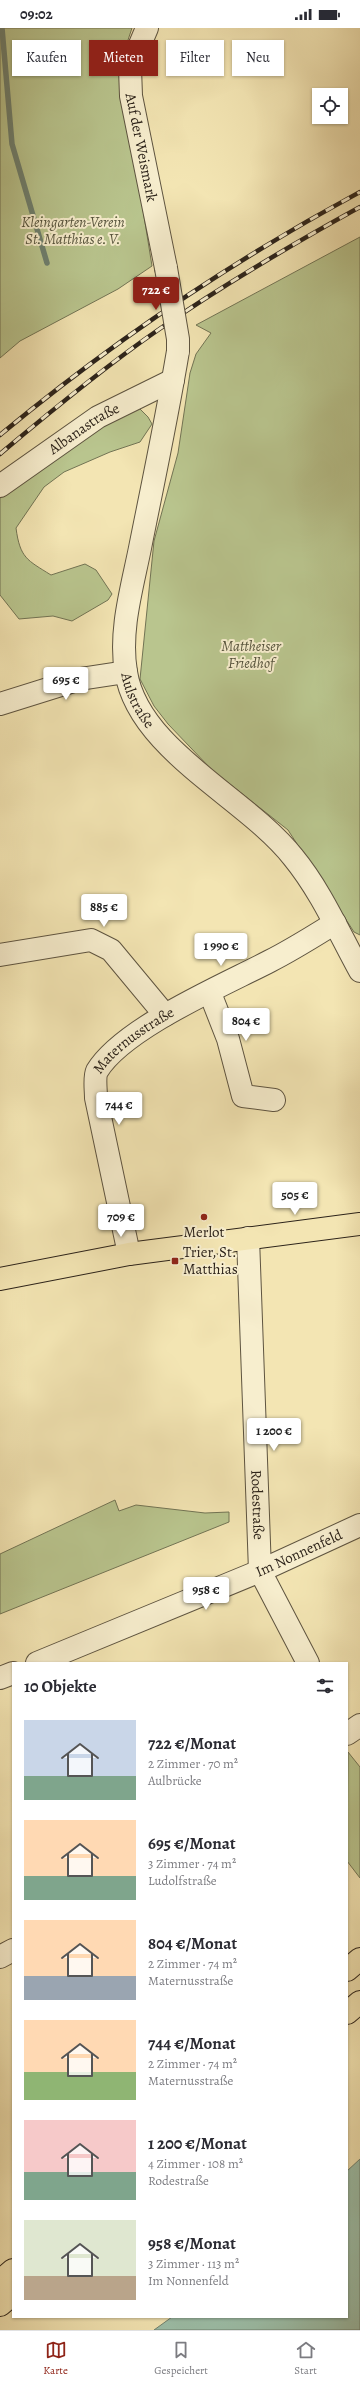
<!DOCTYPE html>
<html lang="de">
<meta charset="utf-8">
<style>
body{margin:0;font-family:Alegreya,serif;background:#f2f2f3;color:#2b2b33;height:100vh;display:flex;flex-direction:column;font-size:15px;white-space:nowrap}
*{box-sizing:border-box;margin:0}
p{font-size:13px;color:#7c7c81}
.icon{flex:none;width:22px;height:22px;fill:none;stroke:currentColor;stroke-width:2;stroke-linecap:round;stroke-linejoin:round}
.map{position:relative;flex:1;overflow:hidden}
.sheet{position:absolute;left:12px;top:1634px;width:336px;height:656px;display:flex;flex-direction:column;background:#fff;border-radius:0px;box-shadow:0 1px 3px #0004}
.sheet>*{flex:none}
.banner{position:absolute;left:12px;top:12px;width:336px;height:36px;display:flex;gap:8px}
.controls{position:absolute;left:312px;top:60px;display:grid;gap:8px}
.controls a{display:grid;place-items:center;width:36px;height:36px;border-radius:0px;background:#fff;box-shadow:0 1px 3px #0004;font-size:20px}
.price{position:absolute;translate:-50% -34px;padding:0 9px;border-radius:4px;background:#fff;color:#222;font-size:13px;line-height:26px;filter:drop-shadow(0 1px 2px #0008)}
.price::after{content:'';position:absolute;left:50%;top:24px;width:12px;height:9px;margin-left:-6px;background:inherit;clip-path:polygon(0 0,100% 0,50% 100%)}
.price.selected{background:#8f2418;color:#fff}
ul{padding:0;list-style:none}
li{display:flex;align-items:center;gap:12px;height:100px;padding:0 12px}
li span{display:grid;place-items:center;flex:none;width:112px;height:80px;border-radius:0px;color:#555}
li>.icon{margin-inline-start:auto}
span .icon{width:48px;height:48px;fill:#fffc;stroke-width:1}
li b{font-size:17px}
h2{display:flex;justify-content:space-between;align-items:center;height:48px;padding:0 12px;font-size:17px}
.pill{padding:0 14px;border-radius:0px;background:#fff;box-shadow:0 1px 3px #0004;font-size:14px;line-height:36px}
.pill.selected{background:#8f2418;color:#fff}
.status{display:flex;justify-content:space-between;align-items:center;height:28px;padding:0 20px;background:#fff;direction:ltr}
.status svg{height:11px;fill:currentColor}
.tabs{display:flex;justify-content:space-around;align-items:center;height:56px;border-top:1px solid #e1e1e2;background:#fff;font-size:11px;color:#7c7c81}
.tabs a{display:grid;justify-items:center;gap:2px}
.tabs .selected{color:#8f2418}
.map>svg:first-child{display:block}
.green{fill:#b9c58e;stroke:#727454}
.water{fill:#9cbfa9;stroke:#6f8170}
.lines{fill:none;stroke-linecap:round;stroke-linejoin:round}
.stream{stroke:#6f8170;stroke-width:5.5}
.minor-casing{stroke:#5e5440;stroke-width:24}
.major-casing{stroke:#2c231a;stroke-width:24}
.minor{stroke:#f7eece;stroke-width:22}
.major{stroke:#f3e5b3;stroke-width:22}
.rail-casing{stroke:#2c231a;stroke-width:4.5}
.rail{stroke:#f7eece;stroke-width:3;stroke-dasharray:9;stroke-linecap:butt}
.minor-bridge-casing{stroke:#5e5440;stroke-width:24;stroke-linecap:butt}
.minor-bridge{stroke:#f7eece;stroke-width:22}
.poi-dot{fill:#8f2418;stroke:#f7eece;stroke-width:1.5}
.labels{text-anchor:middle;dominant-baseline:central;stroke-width:4;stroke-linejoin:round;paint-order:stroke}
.street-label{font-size:15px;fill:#2c231a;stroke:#f7eece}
.park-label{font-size:15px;font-style:italic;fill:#56543d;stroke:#f7eece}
.poi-label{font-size:15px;fill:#2c231a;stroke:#f7eece}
</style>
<div class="status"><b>09:02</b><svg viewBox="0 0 49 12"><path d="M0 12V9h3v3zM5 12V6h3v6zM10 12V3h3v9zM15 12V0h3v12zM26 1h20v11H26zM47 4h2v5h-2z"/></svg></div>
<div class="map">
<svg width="360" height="2302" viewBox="0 0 360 2302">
<rect width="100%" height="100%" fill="#f3e5b3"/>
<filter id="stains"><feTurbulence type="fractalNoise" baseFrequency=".005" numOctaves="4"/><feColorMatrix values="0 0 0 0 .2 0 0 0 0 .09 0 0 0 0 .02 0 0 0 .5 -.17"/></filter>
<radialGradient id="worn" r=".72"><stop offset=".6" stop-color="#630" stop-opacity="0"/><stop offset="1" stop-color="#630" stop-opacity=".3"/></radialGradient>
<path class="green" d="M0 0H132L125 21 127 82 152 238 118 261 20 313 0 330Z
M360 209V907L354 904 288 802 212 742 168 696 154 678 140 651 154 513 178 425 190 345 196 326 211 305 196 297Z
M139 380 148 389 152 396 140 414 110 424 64 444 44 459 16 500C20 530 27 532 51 547L85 536 96 542 112 566 108 572 72 593 53 588 19 591 0 567V470L8 466 16 453 108 388Z
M115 1472 119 1483 136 1477 205 1485 229 1484V1494L0 1586V1526Z
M348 1724 360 1739V1850L347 1833Z"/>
<path class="water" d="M360 2131V2302H154L172 2289H347V2143Z"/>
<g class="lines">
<path class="stream" d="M2 0 12 116 47 235"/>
<g class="minor-casing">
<g id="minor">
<path id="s1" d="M147 0 130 40 131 68 166 240"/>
<path id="s2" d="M178 323C167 389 153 455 140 520 132 560 119 603 126 644 138 722 247 770 293 829 321 863 339 905 360 943"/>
<path id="s3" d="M0 458 98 389 173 352"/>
<path d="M0 676 80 651 126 644"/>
<path d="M0 927 91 912 111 922 165 987"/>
<path d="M210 965 228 1011 243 1068 274 1072"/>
<path id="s4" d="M248 1210 260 1543 308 1635"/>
<path id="s5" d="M129 1226 96 1070C96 1062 94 1049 97 1043 123 1000 224 957 270 933 292 922 314 908 335 895"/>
<path id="s6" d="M37 1635 260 1543 360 1497"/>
<path d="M0 1650 13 1645"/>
<path d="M347 1706 360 1697"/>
<path d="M0 1929 13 1922"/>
</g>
</g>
<g class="major-casing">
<path id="major" d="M0 1251 129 1226 360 1196
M347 1942 360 1931
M347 1985 360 1974
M0 2253 13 2242
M0 2277 13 2266"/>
</g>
<use href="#minor" class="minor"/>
<use href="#major" class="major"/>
<g class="rail-casing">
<path id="rail" d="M0 407C112 314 232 233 360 164
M0 426C51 383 103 340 158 302 223 257 291 217 360 179"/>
</g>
<use href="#rail" class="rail"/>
<g class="minor-bridge-casing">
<path id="minor-bridge" d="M166 240 178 311V323"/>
</g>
<use href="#minor-bridge" class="minor-bridge"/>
</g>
<g class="poi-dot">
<circle cx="204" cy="1189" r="4"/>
<rect x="171" y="1229" width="8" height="8" rx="2"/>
</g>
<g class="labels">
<g class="street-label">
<text stroke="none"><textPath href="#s1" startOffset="124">Auf der Weismark</textPath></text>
<text stroke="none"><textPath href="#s3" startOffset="102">Albanastraße</textPath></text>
<text stroke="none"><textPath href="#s2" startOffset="357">Aulstraße</textPath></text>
<text stroke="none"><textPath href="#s5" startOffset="235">Maternusstraße</textPath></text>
<text stroke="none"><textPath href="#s4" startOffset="267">Rodestraße</textPath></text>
<text stroke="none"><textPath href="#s6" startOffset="284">Im Nonnenfeld</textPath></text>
</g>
<g class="park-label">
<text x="73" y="194">Kleingarten-Verein<tspan x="73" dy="17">St. Matthias e. V.</tspan></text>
<text x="251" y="618">Mattheiser<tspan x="251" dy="17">Friedhof</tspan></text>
</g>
<g class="poi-label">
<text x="204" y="1204">Merlot</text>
<text x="183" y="1224" text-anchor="start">Trier, St.<tspan x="183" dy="17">Matthias</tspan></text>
</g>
</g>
<rect width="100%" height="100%" filter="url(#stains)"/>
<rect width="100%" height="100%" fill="url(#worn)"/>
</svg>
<div class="controls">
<a><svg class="icon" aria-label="locate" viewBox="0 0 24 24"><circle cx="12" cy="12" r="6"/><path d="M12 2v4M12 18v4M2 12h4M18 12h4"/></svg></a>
</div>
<b class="price selected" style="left:156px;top:283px">722 €</b>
<b class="price" style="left:66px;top:673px">695 €</b>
<b class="price" style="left:104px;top:900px">885 €</b>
<b class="price" style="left:221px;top:939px">1 990 €</b>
<b class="price" style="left:246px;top:1014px">804 €</b>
<b class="price" style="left:119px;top:1098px">744 €</b>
<b class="price" style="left:295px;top:1188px">505 €</b>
<b class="price" style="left:121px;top:1210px">709 €</b>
<b class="price" style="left:274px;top:1424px">1 200 €</b>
<b class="price" style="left:206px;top:1583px">958 €</b>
<div class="banner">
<a class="pill">Kaufen</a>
<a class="pill selected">Mieten</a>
<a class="pill">Filter</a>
<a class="pill">Neu</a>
</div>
<section class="sheet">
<h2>10 Objekte<svg class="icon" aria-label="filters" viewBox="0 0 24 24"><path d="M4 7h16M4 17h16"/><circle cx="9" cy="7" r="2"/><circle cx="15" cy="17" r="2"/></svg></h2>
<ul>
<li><span style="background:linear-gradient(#c9d6e8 70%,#7fa58c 0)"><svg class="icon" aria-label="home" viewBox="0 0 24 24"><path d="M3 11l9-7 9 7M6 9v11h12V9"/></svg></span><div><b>722 €/Monat</b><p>2 Zimmer · 70 m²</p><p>Aulbrücke</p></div></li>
<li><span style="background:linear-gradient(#ffd9b3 70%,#7fa58c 0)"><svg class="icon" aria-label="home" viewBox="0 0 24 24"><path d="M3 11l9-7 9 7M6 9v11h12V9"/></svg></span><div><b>695 €/Monat</b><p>3 Zimmer · 74 m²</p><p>Ludolfstraße</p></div></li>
<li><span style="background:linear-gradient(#ffd9b3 70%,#9aa5b1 0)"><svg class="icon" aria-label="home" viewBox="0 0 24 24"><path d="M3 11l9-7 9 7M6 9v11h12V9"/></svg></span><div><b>804 €/Monat</b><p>2 Zimmer · 74 m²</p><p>Maternusstraße</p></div></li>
<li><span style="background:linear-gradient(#ffd9b3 65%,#8fb573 0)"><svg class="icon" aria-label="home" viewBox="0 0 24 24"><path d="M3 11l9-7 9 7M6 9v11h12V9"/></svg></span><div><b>744 €/Monat</b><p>2 Zimmer · 74 m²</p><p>Maternusstraße</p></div></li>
<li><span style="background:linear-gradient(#f6c9c9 65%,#7fa58c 0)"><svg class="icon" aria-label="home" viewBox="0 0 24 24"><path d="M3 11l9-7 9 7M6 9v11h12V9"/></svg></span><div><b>1 200 €/Monat</b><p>4 Zimmer · 108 m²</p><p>Rodestraße</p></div></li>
<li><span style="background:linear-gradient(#dfe7d0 70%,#b9a48a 0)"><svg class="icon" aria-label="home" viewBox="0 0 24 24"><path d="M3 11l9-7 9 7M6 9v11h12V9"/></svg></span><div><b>958 €/Monat</b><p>3 Zimmer · 113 m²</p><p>Im Nonnenfeld</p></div></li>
</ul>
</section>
</div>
<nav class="tabs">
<a class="selected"><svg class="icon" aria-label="map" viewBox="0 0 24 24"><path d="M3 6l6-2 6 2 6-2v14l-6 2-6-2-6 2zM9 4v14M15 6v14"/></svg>Karte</a>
<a><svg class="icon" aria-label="saved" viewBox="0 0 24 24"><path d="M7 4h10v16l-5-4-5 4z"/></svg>Gespeichert</a>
<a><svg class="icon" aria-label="home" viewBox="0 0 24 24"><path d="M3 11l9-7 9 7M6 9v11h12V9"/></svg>Start</a>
</nav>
